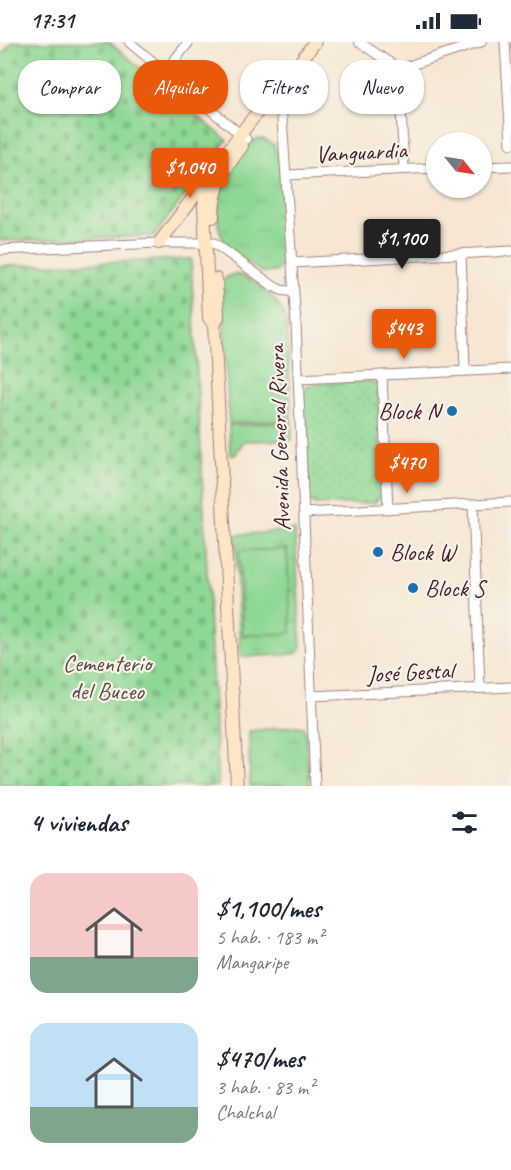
<!DOCTYPE html>
<html lang="es">
<meta charset="utf-8">
<style>
body{margin:0;font-family:Caveat,sans-serif;background:#f2f2f3;color:#1f2937;height:100vh;display:flex;flex-direction:column;font-size:22px;white-space:nowrap}
*{box-sizing:border-box;margin:0}
p{font-size:20px;color:#747a83}
.icon{flex:none;width:33px;height:33px;fill:none;stroke:currentColor;stroke-width:2;stroke-linecap:round;stroke-linejoin:round}
.map{position:relative;height:744px;overflow:hidden}
.drawer{display:flex;flex-direction:column;background:#fff;flex:1}
.drawer>*{flex:none}
.guide{position:absolute;left:18px;top:18px;width:476px;height:54px;display:flex;gap:12px}
.needle{width:39px;rotate:120deg}
.fabs{position:absolute;left:426px;top:90px;display:grid;gap:12px}
.fabs a{display:grid;place-items:center;width:66px;height:66px;border-radius:50%;background:#fff;box-shadow:0 2px 4px #0004;font-size:30px}
.price{position:absolute;translate:-50% -51px;padding:0 14px;border-radius:6px;background:#ea580c;color:#fff;font-size:20px;line-height:39px;filter:drop-shadow(0 2px 3px #0008)}
.price::after{content:'';position:absolute;left:50%;top:36px;width:18px;height:14px;margin-left:-9px;background:inherit;clip-path:polygon(0 0,100% 0,50% 100%)}
.price.selected{background:#222;color:#fff}
ul{padding:0;list-style:none}
li{display:flex;align-items:center;gap:18px;height:150px;padding:0 30px}
li span{display:grid;place-items:center;flex:none;width:168px;height:120px;border-radius:18px;color:#555}
li>.icon{margin-inline-start:auto}
span .icon{width:72px;height:72px;fill:#fffc;stroke-width:1}
li b{font-size:26px}
h2{display:flex;justify-content:space-between;align-items:center;height:72px;padding:0 30px;font-size:26px}
.chip{padding:0 21px;border-radius:24px;background:#fff;box-shadow:0 2px 4px #0004;font-size:21px;line-height:54px}
.chip.selected{background:#ea580c;color:#fff}
.status{display:flex;justify-content:space-between;align-items:center;height:42px;padding:0 30px;background:#fff;direction:ltr}
.status svg{height:16px;fill:currentColor}
.map>svg:first-child{display:block}
.grass{fill:url(#grass-tufts);stroke:#6c7c60;stroke-width:1.5}
.cemetery{fill:url(#cemetery-stones);stroke:#6c7c60;stroke-width:1.5}
.park{fill:url(#park-dots);stroke:#6c7c60;stroke-width:1.5}
.garden{fill:#8fd894;stroke:#6c7c60;stroke-width:1.5}
.lines{fill:none;stroke-linecap:round;stroke-linejoin:round}
.street-casing{stroke:#a0827e;stroke-width:11}
.secondary-casing{stroke:#a0827e;stroke-width:14}
.street{stroke:#fff;stroke-width:9}
.secondary{stroke:#fee5c5;stroke-width:12}
.poi-dot{fill:#1f6fb2;stroke:#f7f3e8;stroke-width:2}
.labels{text-anchor:middle;dominant-baseline:central;stroke-width:4.5;stroke-linejoin:round;paint-order:stroke}
.street-label{font-size:24px;fill:#4a1f2b;stroke:#f7f3e8}
.poi-label{font-size:24px;fill:#4a1f2b;stroke:#f7f3e8;text-anchor:start}
.park-label{font-size:24px;fill:#5b4d45;stroke:#f7f3e8}
</style>
<div class="status"><b>17:31</b><svg viewBox="0 0 49 12"><path d="M0 12V9h3v3zM5 12V6h3v6zM10 12V3h3v9zM15 12V0h3v12zM26 1h20v11H26zM47 4h2v5h-2z"/></svg></div>
<div class="map">
<svg width="511" height="744" viewBox="0 0 511 744">
<defs>
<pattern id="grass-tufts" width="24" height="20" patternUnits="userSpaceOnUse" patternTransform="scale(1.5)"><rect width="24" height="20" fill="#8fd894"/><path d="M3 7l-1-3M5 7V3M7 7l1-3M15 17l-1-3M17 17v-4M19 17l1-3" fill="none" stroke="#7db980"/></pattern>
<pattern id="cemetery-stones" width="16" height="16" patternUnits="userSpaceOnUse" patternTransform="scale(1.5)"><rect width="16" height="16" fill="#8fd894"/><path d="M2 7V4a2 2 0 0 1 4 0v3zM10 15v-3a2 2 0 0 1 4 0v3z" fill="#7db980"/></pattern>
<pattern id="park-dots" width="8" height="8" patternUnits="userSpaceOnUse" patternTransform="scale(1.5)"><rect width="8" height="8" fill="#8fd894"/><path d="M2 2h.1M6 6h.1" fill="none" stroke="#7db980" stroke-width="1.8" stroke-linecap="round"/></pattern>
</defs>
<rect width="100%" height="100%" fill="#f7f3e8"/>
<filter id="ink" filterUnits="userSpaceOnUse"><feTurbulence type="fractalNoise" baseFrequency=".0167" numOctaves="2"/><feDisplacementMap in="SourceGraphic" scale="12" xChannelSelector="R" yChannelSelector="G"/><feConvolveMatrix kernelMatrix="1 2 1 2 8 2 1 2 1" color-interpolation-filters="sRGB"/></filter>
<filter id="wash" filterUnits="userSpaceOnUse"><feTurbulence type="fractalNoise" baseFrequency=".008" numOctaves="4" result="noise"/><feDisplacementMap in="SourceGraphic" scale="24" xChannelSelector="R" yChannelSelector="G"/><feGaussianBlur stdDeviation="1.35" result="paint"/><feColorMatrix in="noise" values="0 0 0 0 0 0 0 0 0 0 0 0 0 0 0 0 0 1.4 0 .05"/><feComposite in="paint" operator="in"/></filter>
<g filter="url(#wash)">
<rect width="100%" height="100%" fill="#f6e6d2"/>
<path class="grass" d="M257 97H264L274 103 280 122 283 219 277 229C265 233 258 229 248 221 239 214 227 205 222 195 209 168 230 110 257 97Z
M235 232C256 236 281 259 287 280L291 378 229 381 222 246C223 237 226 234 235 232Z
M292 380V398L244 399 235 413H230L229 383Z
M295 488 301 607 296 612 243 615 240 611 235 495 236 493Z
M296 684 303 685 305 689 310 744H250L249 689Z"/>
<path class="cemetery" d="M12 0H109L227 98 154 194 0 199V15Z
M191 217 218 744H0V224Z"/>
<path class="park" d="M366 339 372 340 378 347 382 453 374 461 315 463 309 458 307 453 302 352 306 344 312 342Z"/>
<path class="garden" d="M287 507 291 591 243 593 239 509Z"/>
</g>
<g filter="url(#ink)">
<g class="lines">
<g class="street-casing">
<path id="street" d="M129 0 246 97
M359 0 399 27
M505 0 511 102
M399 27 404 127
M399 27 481 0
M164 31 189 0
M280 47 296 282 315 744
M482 125 511 124
M287 133 436 126
M0 208 159 201H214L273 244 281 248 294 250
M461 211 465 328
M292 221 511 209
M382 333 388 467
M298 337 511 327
M473 463 480 646
M304 471 511 460
M311 654 511 645"/>
</g>
<g class="secondary-casing">
<path id="secondary" d="M213 175C212 146 225 126 242 104
M159 201 207 137
M214 283 218 275 216 237
M237 744 217 340 214 283 209 276 204 164 206 149 215 125 263 63 270 60 315 0"/>
</g>
<use href="#street" class="street"/>
<use href="#secondary" class="secondary"/>
</g>
</g>
<g class="poi-dot">
<circle cx="452" cy="369" r="6"/>
<circle cx="378" cy="510" r="6"/>
<circle cx="413" cy="546" r="6"/>
</g>
<g class="labels">
<g class="street-label">
<text transform="translate(361 110) rotate(-3)">Vanguardia</text>
<text transform="translate(279 396) rotate(-92)">Avenida General Rivera</text>
<text transform="translate(410 630) rotate(-3)">José Gestal</text>
</g>
<g class="poi-label">
<text x="440" y="369" text-anchor="end">Block N</text>
<text x="390" y="510">Block W</text>
<text x="425" y="546">Block S</text>
</g>
<g class="park-label">
<text x="107" y="621">Cementerio<tspan x="107" dy="28">del Buceo</tspan></text>
</g>
</g>
</svg>
<div class="fabs">
<a><svg class="needle" viewBox="-14 -14 28 28"><path d="M0-13l5 13h-10z" fill="#e53935"/><path d="M0 13l5-13h-10z" fill="#747a83"/></svg></a>
</div>
<b class="price" style="left:190px;top:157px">$1,040</b>
<b class="price selected" style="left:402px;top:228px">$1,100</b>
<b class="price" style="left:404px;top:318px">$443</b>
<b class="price" style="left:407px;top:452px">$470</b>
<div class="guide">
<a class="chip">Comprar</a>
<a class="chip selected">Alquilar</a>
<a class="chip">Filtros</a>
<a class="chip">Nuevo</a>
</div>
</div>
<section class="drawer">
<h2>4 viviendas<svg class="icon" aria-label="filters" viewBox="0 0 24 24"><path d="M4 7h16M4 17h16"/><circle cx="9" cy="7" r="2"/><circle cx="15" cy="17" r="2"/></svg></h2>
<ul>
<li><span style="background:linear-gradient(#f6c9c9 70%,#7fa58c 0)"><svg class="icon" aria-label="home" viewBox="0 0 24 24"><path d="M3 11l9-7 9 7M6 9v11h12V9"/></svg></span><div><b>$1,100/mes</b><p>5 hab. · 183 m²</p><p>Mangaripe</p></div></li>
<li><span style="background:linear-gradient(#bfe0f5 70%,#7fa58c 0)"><svg class="icon" aria-label="home" viewBox="0 0 24 24"><path d="M3 11l9-7 9 7M6 9v11h12V9"/></svg></span><div><b>$470/mes</b><p>3 hab. · 83 m²</p><p>Chalchal</p></div></li>
</ul>
</section>
